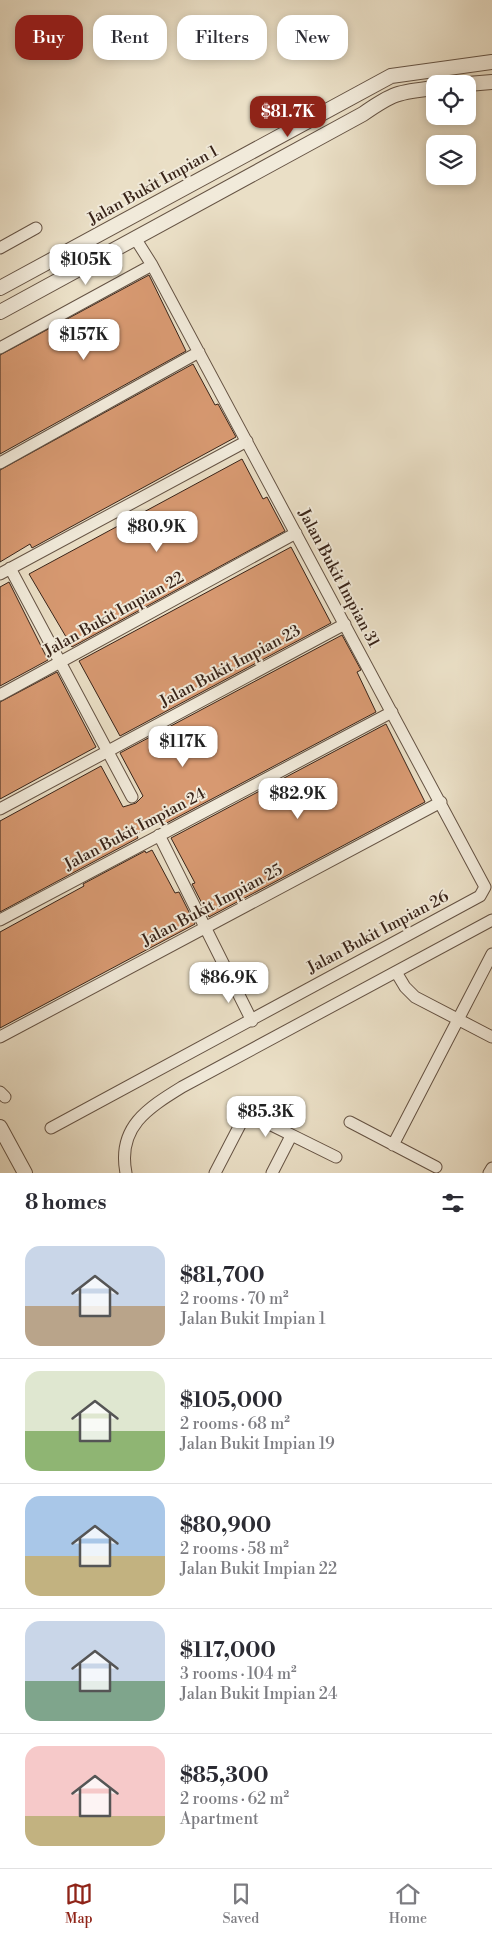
<!DOCTYPE html>
<meta charset="utf-8">
<style>
body{margin:0;font-family:"Libre Bodoni",serif;background:#f7f7f7;color:#2b2b33;height:100vh;display:flex;flex-direction:column;font-size:19px;white-space:nowrap}
*{box-sizing:border-box;margin:0}
p{font-size:16px;color:#7c7c81}
.icon{flex:none;width:28px;height:28px;fill:none;stroke:currentColor;stroke-width:2;stroke-linecap:round;stroke-linejoin:round}
.map{position:relative;height:1173px;overflow:hidden}
.panel{display:flex;flex-direction:column;background:#fff;flex:1}
.panel>*{flex:none}
.guide{position:absolute;left:15px;top:15px;width:462px;height:45px;display:flex;gap:10px}
.controls{position:absolute;left:426px;top:75px;display:grid;gap:10px}
.controls a{display:grid;place-items:center;width:50px;height:50px;border-radius:10px;background:#fff;box-shadow:0 2px 8px #0003;font-size:25px}
.price{position:absolute;translate:-50% -42px;padding:0 11px;border-radius:10px;background:#fff;color:#222;font-size:16px;line-height:32px;filter:drop-shadow(0 1px 2px #0008)}
.price::after{content:'';position:absolute;left:50%;top:30px;width:15px;height:11px;margin-left:-8px;background:inherit;clip-path:polygon(0 0,100% 0,50% 100%)}
.price.selected{background:#8f2418;color:#fff}
ul{padding:0;list-style:none}
li{display:flex;align-items:center;gap:15px;height:125px;padding:0 25px}
li+li{border-top:1px solid #e1e1e2}
li span{display:grid;place-items:center;flex:none;width:140px;height:100px;border-radius:15px;color:#555}
li>.icon{margin-inline-start:auto}
span .icon{width:60px;height:60px;fill:#fffc;stroke-width:1}
li b{font-size:21px}
h2{display:flex;justify-content:space-between;align-items:center;height:60px;padding:0 25px;font-size:21px}
.chip{padding:0 18px;border-radius:15px;background:#fff;box-shadow:0 2px 8px #0003;font-size:18px;line-height:45px}
.chip.selected{background:#8f2418;color:#fff}
.tabs{display:flex;justify-content:space-around;align-items:center;height:70px;border-top:1px solid #e1e1e2;background:#fff;font-size:14px;color:#7c7c81}
.tabs a{display:grid;justify-items:center;gap:2px}
.tabs .selected{color:#8f2418}
.map>svg:first-child{display:block}
.building{fill:#d79971;stroke:#392419}
.lines{fill:none;stroke-linecap:round;stroke-linejoin:round}
.minor-casing{stroke:#655344;stroke-width:13}
.tertiary-casing{stroke:#655344;stroke-width:16}
.minor{stroke:#f1eada;stroke-width:11}
.tertiary{stroke:#f1eada;stroke-width:14}
.labels{text-anchor:middle;dominant-baseline:central;stroke-width:4;stroke-linejoin:round;paint-order:stroke}
.street-label{font-size:16px;fill:#392419;stroke:#f1eada}
</style>
<div class="map">
<svg width="492" height="1173" viewBox="0 0 492 1173">
<rect width="100%" height="100%" fill="#eadfc6"/>
<filter id="stains"><feTurbulence type="fractalNoise" baseFrequency=".004" numOctaves="4"/><feColorMatrix values="0 0 0 0 .2 0 0 0 0 .09 0 0 0 0 .02 0 0 0 .5 -.17"/></filter>
<radialGradient id="worn" r=".72"><stop offset=".6" stop-color="#630" stop-opacity="0"/><stop offset="1" stop-color="#630" stop-opacity=".3"/></radialGradient>
<path class="building" d="M149 275 186 351 0 454V355Z
M193 364 215 405 218 404 236 437 32 548 30 544 0 562V470Z
M242 459 263 499 267 497 285 531 72 647 29 574Z
M291 547 331 623 120 736 79 661Z
M9 582 48 660 0 686V587Z
M342 635 361 670 357 672 376 712 161 826 159 822 136 834 138 838 0 912V821L101 766 123 807 136 803 143 796 120 753Z
M57 672 96 747 0 799V702Z
M386 724 425 802 209 917 192 884 195 883 171 838Z
M152 850 175 893 179 892 195 924 0 1028V932L84 886 83 884 145 851 146 853Z"/>
<g class="lines">
<g class="minor-casing">
<path id="minor" d="M135 238 152 265
M0 248 36 228
M0 348 152 265 485 887 480 896 51 1128
M0 463 199 352
M10 568 132 797
M0 574 247 441
M0 695 296 533
M0 809 345 624
M159 835 252 1021
M0 920 392 712
M396 972 405 987 415 997 492 1037
M0 1037 441 802
M0 1092 5 1097
M350 1122 436 1167
M393 1145 492 954
M126 1173C117 1127 148 1108 182 1087L492 920
M215 1173 242 1121 251 1115 336 1157
M272 1173 291 1136
M489 1173 492 1168"/>
</g>
<g class="tertiary-casing">
<path id="tertiary" d="M468 84 492 82
M0 288 391 76 492 62
M0 312 363 114C393 93 398 92 435 88
M0 1127 25 1173"/>
</g>
<use href="#minor" class="minor"/>
<use href="#tertiary" class="tertiary"/>
</g>
<g class="labels">
<g class="street-label">
<text transform="translate(153 185) rotate(-29)">Jalan Bukit Impian 1</text>
<text transform="translate(339 578) rotate(62)">Jalan Bukit Impian 31</text>
<text transform="translate(114 614) rotate(-29)">Jalan Bukit Impian 22</text>
<text transform="translate(230 666) rotate(-28)">Jalan Bukit Impian 23</text>
<text transform="translate(135 829) rotate(-28)">Jalan Bukit Impian 24</text>
<text transform="translate(212 905) rotate(-28)">Jalan Bukit Impian 25</text>
<text transform="translate(378 932) rotate(-28)">Jalan Bukit Impian 26</text>
</g>
</g>
<rect width="100%" height="100%" filter="url(#stains)"/>
<rect width="100%" height="100%" fill="url(#worn)"/>
</svg>
<div class="controls">
<a><svg class="icon" aria-label="locate" viewBox="0 0 24 24"><circle cx="12" cy="12" r="6"/><path d="M12 2v4M12 18v4M2 12h4M18 12h4"/></svg></a>
<a><svg class="icon" aria-label="layers" viewBox="0 0 24 24"><path d="M12 4l9 5-9 5-9-5zM3 14l9 5 9-5"/></svg></a>
</div>
<b class="price selected" style="left:288px;top:138px">$81.7K</b>
<b class="price" style="left:86px;top:286px">$105K</b>
<b class="price" style="left:84px;top:361px">$157K</b>
<b class="price" style="left:157px;top:553px">$80.9K</b>
<b class="price" style="left:183px;top:768px">$117K</b>
<b class="price" style="left:298px;top:820px">$82.9K</b>
<b class="price" style="left:229px;top:1004px">$86.9K</b>
<b class="price" style="left:266px;top:1138px">$85.3K</b>
<div class="guide">
<a class="chip selected">Buy</a>
<a class="chip">Rent</a>
<a class="chip">Filters</a>
<a class="chip">New</a>
</div>
</div>
<section class="panel">
<h2>8 homes<svg class="icon" aria-label="filters" viewBox="0 0 24 24"><path d="M4 7h16M4 17h16"/><circle cx="9" cy="7" r="2"/><circle cx="15" cy="17" r="2"/></svg></h2>
<ul>
<li><span style="background:linear-gradient(#c9d6e8 60%,#b9a48a 0)"><svg class="icon" aria-label="home" viewBox="0 0 24 24"><path d="M3 11l9-7 9 7M6 9v11h12V9"/></svg></span><div><b>$81,700</b><p>2 rooms · 70 m²</p><p>Jalan Bukit Impian 1</p></div></li>
<li><span style="background:linear-gradient(#dfe7d0 60%,#8fb573 0)"><svg class="icon" aria-label="home" viewBox="0 0 24 24"><path d="M3 11l9-7 9 7M6 9v11h12V9"/></svg></span><div><b>$105,000</b><p>2 rooms · 68 m²</p><p>Jalan Bukit Impian 19</p></div></li>
<li><span style="background:linear-gradient(#a9c7e8 60%,#c2b280 0)"><svg class="icon" aria-label="home" viewBox="0 0 24 24"><path d="M3 11l9-7 9 7M6 9v11h12V9"/></svg></span><div><b>$80,900</b><p>2 rooms · 58 m²</p><p>Jalan Bukit Impian 22</p></div></li>
<li><span style="background:linear-gradient(#c9d6e8 60%,#7fa58c 0)"><svg class="icon" aria-label="home" viewBox="0 0 24 24"><path d="M3 11l9-7 9 7M6 9v11h12V9"/></svg></span><div><b>$117,000</b><p>3 rooms · 104 m²</p><p>Jalan Bukit Impian 24</p></div></li>
<li><span style="background:linear-gradient(#f6c9c9 70%,#c2b280 0)"><svg class="icon" aria-label="home" viewBox="0 0 24 24"><path d="M3 11l9-7 9 7M6 9v11h12V9"/></svg></span><div><b>$85,300</b><p>2 rooms · 62 m²</p><p>Apartment</p></div></li>
</ul>
</section>
<nav class="tabs">
<a class="selected"><svg class="icon" aria-label="map" viewBox="0 0 24 24"><path d="M3 6l6-2 6 2 6-2v14l-6 2-6-2-6 2zM9 4v14M15 6v14"/></svg>Map</a>
<a><svg class="icon" aria-label="saved" viewBox="0 0 24 24"><path d="M7 4h10v16l-5-4-5 4z"/></svg>Saved</a>
<a><svg class="icon" aria-label="home" viewBox="0 0 24 24"><path d="M3 11l9-7 9 7M6 9v11h12V9"/></svg>Home</a>
</nav>
